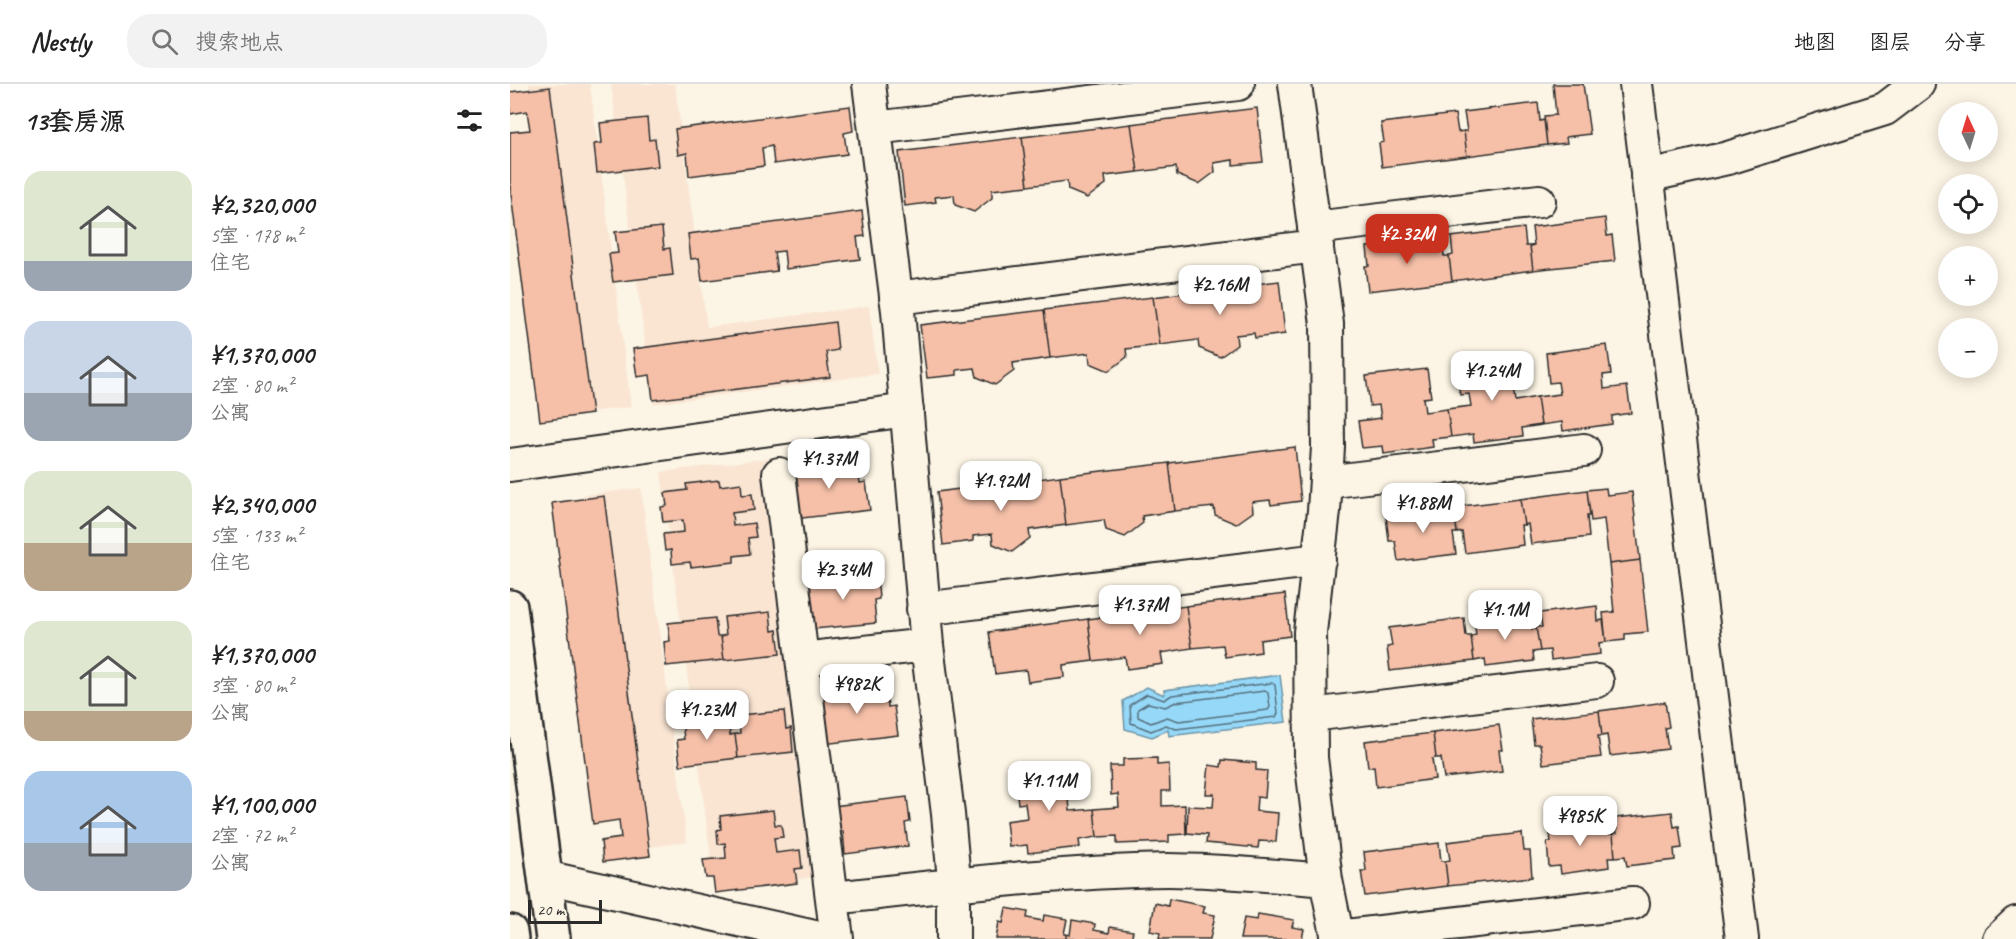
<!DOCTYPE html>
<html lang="zh">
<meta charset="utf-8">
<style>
body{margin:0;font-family:Caveat,"LXGW WenKai TC",sans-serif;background:#f2f2f2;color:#222;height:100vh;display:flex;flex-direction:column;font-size:22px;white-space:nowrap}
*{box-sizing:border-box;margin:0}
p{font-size:20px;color:#767676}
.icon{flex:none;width:33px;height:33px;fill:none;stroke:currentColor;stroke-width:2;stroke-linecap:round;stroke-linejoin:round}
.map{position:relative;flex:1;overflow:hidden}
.details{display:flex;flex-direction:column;background:#fff;width:510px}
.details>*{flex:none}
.needle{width:39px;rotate:356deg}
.controls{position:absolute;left:1428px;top:18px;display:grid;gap:12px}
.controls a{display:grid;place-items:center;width:60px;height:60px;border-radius:50%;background:#fff;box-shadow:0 3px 15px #0003;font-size:30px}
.scale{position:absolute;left:18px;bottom:15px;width:74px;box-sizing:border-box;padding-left:6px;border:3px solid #2b2b2b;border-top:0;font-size:16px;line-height:21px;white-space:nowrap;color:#2b2b2b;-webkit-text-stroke:4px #fcf5e5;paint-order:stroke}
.price{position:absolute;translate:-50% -51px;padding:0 14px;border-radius:12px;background:#fff;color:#222;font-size:20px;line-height:39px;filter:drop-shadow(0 2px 3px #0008)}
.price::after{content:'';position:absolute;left:50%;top:36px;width:18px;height:14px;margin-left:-9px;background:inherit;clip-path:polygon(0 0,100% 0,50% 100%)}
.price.selected{background:#c8321e;color:#fff}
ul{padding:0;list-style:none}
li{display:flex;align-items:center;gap:18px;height:150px;padding:0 24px}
li span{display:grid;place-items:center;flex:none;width:168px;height:120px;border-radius:18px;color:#555}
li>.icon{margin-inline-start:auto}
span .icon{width:72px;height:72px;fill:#fffc;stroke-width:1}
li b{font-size:26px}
h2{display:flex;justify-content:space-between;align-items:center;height:72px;padding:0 24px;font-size:26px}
header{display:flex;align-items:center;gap:36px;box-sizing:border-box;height:84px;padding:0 30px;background:#fff;border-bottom:2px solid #e0e0e0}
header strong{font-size:28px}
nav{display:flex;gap:33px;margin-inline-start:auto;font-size:21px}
.search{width:420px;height:54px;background:#f2f2f2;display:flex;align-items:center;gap:15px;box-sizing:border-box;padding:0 21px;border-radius:24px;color:#767676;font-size:22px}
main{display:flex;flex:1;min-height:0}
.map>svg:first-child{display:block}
.built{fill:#fae5d3}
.water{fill:#96d8f8;stroke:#6b93a6;stroke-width:1.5}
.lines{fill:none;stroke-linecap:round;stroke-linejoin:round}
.shore{stroke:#56707d;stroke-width:1.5}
.building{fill:#f6c0a8;stroke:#2b2b2b;stroke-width:1.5}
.minor-casing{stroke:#2b2b2b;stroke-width:36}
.major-casing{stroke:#2b2b2b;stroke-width:38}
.minor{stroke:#fcf5e5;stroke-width:32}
.major{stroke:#fcf5e5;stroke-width:33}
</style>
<header>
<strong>Nestly</strong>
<div class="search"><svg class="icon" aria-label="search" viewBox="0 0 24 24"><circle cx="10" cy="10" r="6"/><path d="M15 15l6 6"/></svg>搜索地点</div>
<nav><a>地图</a><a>图层</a><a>分享</a></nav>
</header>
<main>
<section class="details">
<h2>13套房源<svg class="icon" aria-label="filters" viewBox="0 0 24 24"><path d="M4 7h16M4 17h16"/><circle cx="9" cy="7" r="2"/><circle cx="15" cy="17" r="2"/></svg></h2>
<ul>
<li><span style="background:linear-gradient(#dfe7d0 75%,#9aa5b1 0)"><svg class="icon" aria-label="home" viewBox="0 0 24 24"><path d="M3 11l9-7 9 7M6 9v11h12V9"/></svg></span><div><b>¥2,320,000</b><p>5室 · 178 m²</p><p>住宅</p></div></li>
<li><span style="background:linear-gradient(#c9d6e8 60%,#9aa5b1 0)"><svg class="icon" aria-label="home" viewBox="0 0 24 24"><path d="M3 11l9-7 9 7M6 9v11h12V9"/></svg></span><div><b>¥1,370,000</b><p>2室 · 80 m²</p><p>公寓</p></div></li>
<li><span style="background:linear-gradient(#dfe7d0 60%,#b9a48a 0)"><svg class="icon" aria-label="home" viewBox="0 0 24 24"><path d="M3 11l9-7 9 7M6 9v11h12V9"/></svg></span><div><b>¥2,340,000</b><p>5室 · 133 m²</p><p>住宅</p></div></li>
<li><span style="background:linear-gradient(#dfe7d0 75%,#b9a48a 0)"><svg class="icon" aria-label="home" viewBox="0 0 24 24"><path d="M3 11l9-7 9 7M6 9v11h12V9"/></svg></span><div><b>¥1,370,000</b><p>3室 · 80 m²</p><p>公寓</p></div></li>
<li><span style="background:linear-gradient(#a9c7e8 60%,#9aa5b1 0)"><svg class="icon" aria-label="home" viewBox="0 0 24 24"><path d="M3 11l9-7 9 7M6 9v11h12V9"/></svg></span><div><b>¥1,100,000</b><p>2室 · 72 m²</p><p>公寓</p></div></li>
</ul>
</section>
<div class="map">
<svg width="1506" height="855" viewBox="0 0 1506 855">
<rect width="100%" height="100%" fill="#fcf5e5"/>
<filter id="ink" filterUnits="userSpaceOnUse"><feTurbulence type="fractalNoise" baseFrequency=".0167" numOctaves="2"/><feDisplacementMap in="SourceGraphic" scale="12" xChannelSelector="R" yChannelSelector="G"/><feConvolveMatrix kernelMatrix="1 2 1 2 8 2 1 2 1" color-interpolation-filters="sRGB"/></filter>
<g filter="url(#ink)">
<path class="built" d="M19 0H80L121 323 62 330Z
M101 0H165L197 243 359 222 368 290 143 320Z
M274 372 328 790 205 806 151 388Z
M131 404 177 758 119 766 73 411Z"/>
<path class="water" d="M770 591 776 638 659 652 658 646 642 653 615 645 613 617 637 603 654 611V606Z"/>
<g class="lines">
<path class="shore" d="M762 599 765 601 768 629 766 633 666 645 656 641 641 647 621 639 620 621 637 610 654 616 662 611Z
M755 607 758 609 760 623 758 626 669 637 657 633 641 639 628 633V625L638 619 655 623 666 618Z"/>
</g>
<path class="building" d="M1043 0H1073L1080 50 1056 53 1057 59 1037 61 1034 32 1046 31Z
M40 3 82 330 30 337 0 102V48L20 46 17 27 0 30V8Z
M1028 19 1030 37 1034 36 1037 61 957 72 954 47H957L954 28Z
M340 22 343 47 334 49 337 70 264 80 262 62 252 64 254 82 179 92 177 69 168 71 165 45Z
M747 24 753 78 723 81V76L704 79 705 88 689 100 667 91 666 83 628 88 621 40Z
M945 30 948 48 954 47 957 72 872 83 869 59 874 58 871 39Z
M137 34 139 56 145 55 148 82 87 89 84 60 92 59 90 39Z
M621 40 628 88 595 92 596 100 577 114 558 106 557 97 518 102 512 53Z
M512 53 518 102 482 106V114L464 128 445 121 444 111 425 113 426 118 395 122 389 68Z
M352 127 355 152 347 153 350 175 276 185 274 167 264 168 267 187 192 197 189 174 181 175 178 150Z
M1095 134 1097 152 1102 151 1105 177 1023 186 1020 162 1024 161 1022 143Z
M152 143 154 165 160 164 163 191 103 198 99 170 108 169 105 148Z
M1014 144 1016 162H1020L1023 186 942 197 939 172 943 171 941 153Z
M932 154 934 172H939L942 197 858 207 855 182H859L857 163Z
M769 197 775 250 745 254 744 249 726 251 727 261 710 273 689 264 688 256 650 261 643 213Z
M643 213 650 261 616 265 617 273 599 287 580 279 579 269 540 274 534 226Z
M534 226 540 274 503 279 504 287 485 301 467 293 465 284 447 286V291L417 294 410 241Z
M325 238 328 266 316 268 320 293 143 316 140 291 127 293 123 265Z
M1097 261 1101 290 1093 291 1094 305 1117 302 1121 329 1102 332V340L1053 347 1052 338 1031 341 1027 313 1050 310 1048 298 1039 299 1036 269Z
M1007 273 1011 302 1003 303 1005 317 1027 313 1031 341 1012 344 1013 352 964 358 963 350 941 353 937 325 961 322 959 310 950 311 946 281Z
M917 285 921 313 913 314 915 328 937 325 941 353 922 355 923 363 874 370 873 362 852 364 848 337 871 334 869 321 860 322 856 292Z
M785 363 791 417 761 421 760 416 742 418 743 428 726 440 705 431 704 423 665 427 659 379Z
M347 376 350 399 356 398 360 426 284 435 286 407 284 383Z
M659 379 665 427 632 432 633 439 615 453 596 446 594 436 556 441 550 392Z
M550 392 556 441 519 446 520 454 502 468 483 460 482 450 463 452V457L433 461 427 408Z
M209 396 210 402 231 399 232 411 242 410 244 426 222 429 223 442 244 439 246 453 238 454 240 470 224 472V478L181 483 180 478 162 480 161 466 155 467 153 450 174 448 173 436 153 438 151 423 157 422 155 409 177 406 176 400Z
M1096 404 1097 411 1122 408 1130 476 1099 480 1094 435 1081 437 1077 406Z
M1077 406 1080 432H1077L1079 453 1021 460 1018 440 1014 441 1010 415Z
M94 412 140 772 93 778 91 757 111 754 109 736 83 740 42 419Z
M1010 415 1014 441H1011L1013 461 955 469 952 448 947 449 944 423Z
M944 423 947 449H943L946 470 888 477 885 457H879L876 432Z
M1130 476 1138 548 1115 550V556L1096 558 1093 529 1104 528 1099 480Z
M367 490 369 515 364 516 366 539 304 545 302 522 296 523 293 498Z
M775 510 780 552 750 556 751 568 715 573 713 561 682 564 676 522Z
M676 522 682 564 651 569 653 580 617 585 615 573 583 577 578 535Z
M1087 522 1088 537 1093 536 1096 558 1089 559 1090 570 1041 576 1040 566 1030 567 1026 543H1032L1030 529Z
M260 528 262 547 267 546 270 570 214 576 211 552 216 551 214 533Z
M1020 530 1022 545 1026 543 1030 567 1023 568 1024 577 976 583 975 575 964 577 961 552 966 551 964 537Z
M205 534 207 552H211L214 576 156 582 154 558 160 557 158 539Z
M954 534 956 552H961L964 577 880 587 877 563 882 562 879 544Z
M578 535 583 577 553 581 554 593 518 598 516 586 485 590 479 548Z
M375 600 378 623 384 622 388 651 313 660 311 608Z
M1155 618 1159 643 1155 644 1158 665 1100 672 1097 651 1092 652 1089 627Z
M274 627 276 645 281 644 283 668 228 674 225 650 230 649 228 631Z
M1089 627 1092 652H1088L1091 673 1033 680 1030 660H1024L1021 635Z
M218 632 220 651 225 650 228 674 170 681 167 656 174 655 172 637Z
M989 641 993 666H989L992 687 934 694 931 674H926L923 649Z
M923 649 926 674 922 675 925 695 866 703 864 682 858 683 855 657Z
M647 674V681L659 680 660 707H652V722L675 721 676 750 659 751V758L607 760V752L587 753 584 725 609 723 608 710 601 711 600 682H613V675Z
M712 676 746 679V686L757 687 755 714 747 713 746 727 768 729 766 758 749 757 748 764 696 759 697 751 677 749 678 722 703 723 704 710H696L699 681 711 683Z
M551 680 552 687 563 686 566 713 559 714 560 727 584 725 587 753 569 756 570 763 518 769 517 761 499 763 496 737 517 734 515 719 508 720 505 692 518 691 517 684Z
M397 713 400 738 395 739 398 762 335 770 333 747H326L323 722Z
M263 726 265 741H271L273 753 264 754 266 769 290 766 292 784 285 785 287 799 205 809 203 794H196L193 776 216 774 215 759 208 760 207 746 211 745 210 732Z
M1162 728 1164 743 1169 742 1172 764 1164 765 1165 776 1117 782 1115 772 1105 773 1103 750 1107 749 1106 734Z
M1096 736 1097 750H1103L1105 773H1098L1099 783 1051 790 1050 782 1039 783 1037 758H1041L1039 743Z
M1012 749 1014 767H1020L1022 793 938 802 935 777 940 776 937 758Z
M929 759 931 777H935L938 802 855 812 851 787H856L854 768Z
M659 815 695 822 693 829 705 831 700 855H649L650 849 640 847 645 819 658 822Z
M496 824 518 828 517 834 533 837 534 831 557 835 554 850H556V855H486L489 838 493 839Z
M748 830 784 836 782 843 794 845 792 855H730L734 834 747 836Z
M562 836 585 840 584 846 599 849 600 843 623 847 621 855H556V850L560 851Z"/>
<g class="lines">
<g class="minor-casing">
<path id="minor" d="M359 0 388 227 417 561 438 730 443 785V855
M785 0 817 240 818 363 814 427 800 548 801 674 816 796 828 855
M1126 0 1232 855
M365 44 728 0
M1137 92 1218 74 1375 25 1408 0
M804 144 1029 117
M386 214 807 162
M0 381 397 326
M269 390 327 855
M816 398 1074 366
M413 525 809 476
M292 575 417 561
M801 631 1087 597
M35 793 314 855
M322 814C434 802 545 788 658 786 711 786 763 792 816 796
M827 853 1123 819
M1489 855 1506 839"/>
</g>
<g class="major-casing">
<path id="major" d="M0 523 43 855
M0 848 1 855"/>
</g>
<use href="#minor" class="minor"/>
<use href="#major" class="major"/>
</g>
</g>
</svg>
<div class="controls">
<a><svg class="needle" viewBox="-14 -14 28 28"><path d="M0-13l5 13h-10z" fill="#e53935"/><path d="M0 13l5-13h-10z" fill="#767676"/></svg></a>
<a><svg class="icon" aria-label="locate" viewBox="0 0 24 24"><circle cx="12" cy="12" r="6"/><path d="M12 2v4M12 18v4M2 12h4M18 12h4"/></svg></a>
<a>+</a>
<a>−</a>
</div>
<div class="scale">20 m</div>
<b class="price selected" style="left:897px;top:181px">¥2.32M</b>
<b class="price" style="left:710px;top:232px">¥2.16M</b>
<b class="price" style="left:982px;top:318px">¥1.24M</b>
<b class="price" style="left:319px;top:406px">¥1.37M</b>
<b class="price" style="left:491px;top:428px">¥1.92M</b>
<b class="price" style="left:913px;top:450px">¥1.88M</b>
<b class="price" style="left:333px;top:517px">¥2.34M</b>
<b class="price" style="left:630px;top:552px">¥1.37M</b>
<b class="price" style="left:995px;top:557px">¥1.1M</b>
<b class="price" style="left:347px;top:631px">¥982K</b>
<b class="price" style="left:197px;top:657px">¥1.23M</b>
<b class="price" style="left:539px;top:728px">¥1.11M</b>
<b class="price" style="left:1070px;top:763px">¥985K</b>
</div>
</main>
